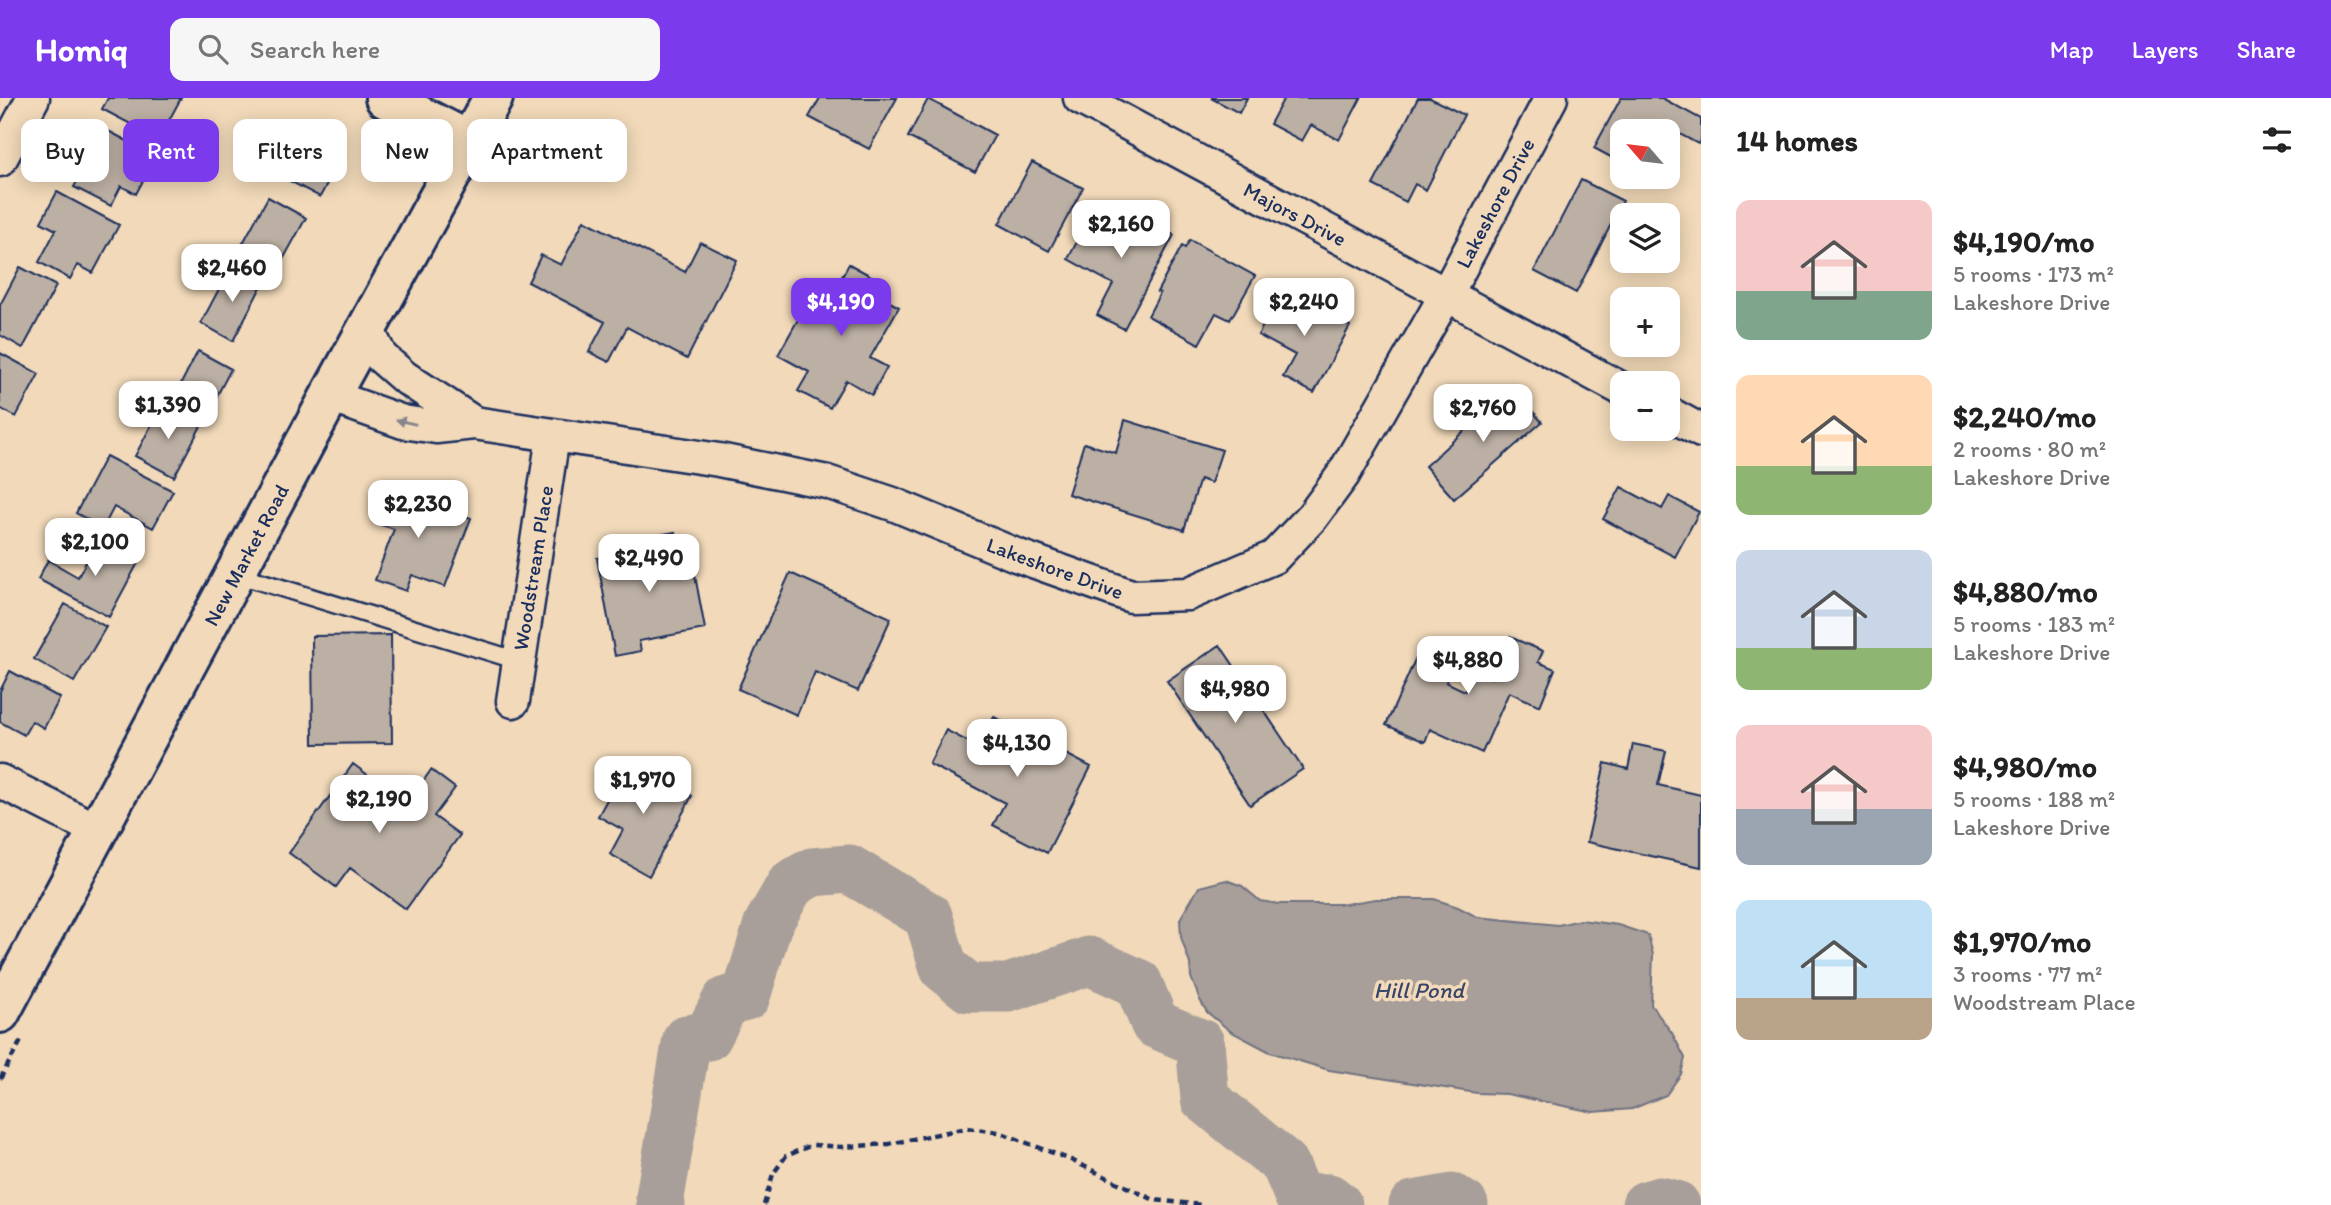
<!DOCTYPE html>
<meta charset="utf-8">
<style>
body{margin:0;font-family:Itim,sans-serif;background:#f6f6f6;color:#222;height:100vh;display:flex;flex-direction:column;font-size:26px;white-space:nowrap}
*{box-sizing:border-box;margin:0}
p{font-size:23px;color:#767676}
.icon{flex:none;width:38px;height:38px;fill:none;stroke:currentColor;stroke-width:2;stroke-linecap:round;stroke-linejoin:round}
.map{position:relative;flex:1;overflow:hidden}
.panel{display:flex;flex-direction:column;background:#fff;width:630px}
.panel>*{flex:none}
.top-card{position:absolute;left:21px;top:21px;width:665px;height:63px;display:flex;gap:14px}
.needle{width:46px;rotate:298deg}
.buttons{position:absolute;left:1610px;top:21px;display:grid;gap:14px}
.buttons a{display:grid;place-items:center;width:70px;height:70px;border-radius:14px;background:#fff;box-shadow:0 4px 18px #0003;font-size:35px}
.price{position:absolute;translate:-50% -60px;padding:0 16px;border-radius:14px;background:#fff;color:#222;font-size:23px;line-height:46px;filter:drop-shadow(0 2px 4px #0008)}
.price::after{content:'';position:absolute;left:50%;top:42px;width:21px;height:16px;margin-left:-10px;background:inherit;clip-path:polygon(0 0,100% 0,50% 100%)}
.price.selected{background:#7c3aed;color:#fff}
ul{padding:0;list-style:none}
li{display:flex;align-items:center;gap:21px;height:175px;padding:0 35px}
li span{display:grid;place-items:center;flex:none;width:196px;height:140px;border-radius:14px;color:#555}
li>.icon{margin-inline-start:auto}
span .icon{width:84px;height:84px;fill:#fffc;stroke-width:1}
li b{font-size:30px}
h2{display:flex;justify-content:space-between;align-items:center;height:84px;padding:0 35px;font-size:30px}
.pill{padding:0 24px;border-radius:14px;background:#fff;box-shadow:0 4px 18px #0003;font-size:24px;line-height:63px}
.pill.selected{background:#7c3aed;color:#fff}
header{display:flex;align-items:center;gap:42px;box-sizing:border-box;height:98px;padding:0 35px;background:#7c3aed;color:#fff}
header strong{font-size:33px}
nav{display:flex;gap:38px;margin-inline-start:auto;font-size:24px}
.search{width:490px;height:63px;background:#f6f6f6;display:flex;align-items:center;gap:18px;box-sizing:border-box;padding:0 24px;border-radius:14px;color:#767676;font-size:26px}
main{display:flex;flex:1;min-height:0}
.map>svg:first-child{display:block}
.water{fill:#a89f9a;stroke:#707282;stroke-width:2}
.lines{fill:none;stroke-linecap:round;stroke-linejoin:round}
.river{stroke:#a89f9a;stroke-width:49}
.building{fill:#bcafa3;stroke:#1b2f5e;stroke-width:2}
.service-casing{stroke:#1b2f5e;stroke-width:21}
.minor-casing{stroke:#1b2f5e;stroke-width:37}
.tertiary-casing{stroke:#1b2f5e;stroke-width:44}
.path{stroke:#1b2f5e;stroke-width:4.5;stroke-dasharray:7 5;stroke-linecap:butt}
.service{stroke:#f1d9b9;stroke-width:16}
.minor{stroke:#f1d9b9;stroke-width:32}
.tertiary{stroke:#f1d9b9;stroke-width:38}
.oneway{fill:#86848c}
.labels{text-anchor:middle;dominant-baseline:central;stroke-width:7;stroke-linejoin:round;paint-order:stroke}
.street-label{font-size:21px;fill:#1b2f5e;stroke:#f1d9b9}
.water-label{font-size:23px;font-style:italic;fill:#37456a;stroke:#f1d9b9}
</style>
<header>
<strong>Homiq</strong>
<div class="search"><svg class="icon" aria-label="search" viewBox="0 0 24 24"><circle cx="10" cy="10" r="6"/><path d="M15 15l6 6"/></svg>Search here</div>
<nav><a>Map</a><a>Layers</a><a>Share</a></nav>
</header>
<main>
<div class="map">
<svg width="1701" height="1107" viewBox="0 0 1701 1107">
<rect width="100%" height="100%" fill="#f1d9b9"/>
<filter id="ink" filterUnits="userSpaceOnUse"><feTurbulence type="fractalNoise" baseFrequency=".0143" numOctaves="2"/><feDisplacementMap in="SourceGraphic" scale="14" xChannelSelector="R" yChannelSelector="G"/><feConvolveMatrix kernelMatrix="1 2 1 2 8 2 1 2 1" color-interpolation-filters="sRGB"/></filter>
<g filter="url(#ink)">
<path class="water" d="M1226 782 1242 788 1260 803 1279 806H1345L1376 801H1434L1458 809 1477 819 1558 827 1581 822 1618 827 1648 837 1653 857 1651 907 1672 935 1685 960 1681 976 1666 997 1632 1011 1593 1014 1507 996 1477 995 1329 972 1270 954 1230 933 1207 914 1200 902 1191 879 1190 866 1181 839 1180 821 1199 789Z"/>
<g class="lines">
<path class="river" d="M661 1107 660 1099 687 941 708 938 726 903 746 898 768 826 791 786 812 774 849 771 928 818 944 870 969 890H1008L1089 863 1138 885 1155 926 1200 945 1205 1001 1285 1066 1299 1099 1329 1100 1338 1107
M1413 1107 1452 1100 1464 1107
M1646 1107 1660 1103 1676 1107"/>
</g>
<path class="building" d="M108 0H181L159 41 102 11Z
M820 0H897L869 51 809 19Z
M1211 0H1247L1239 15Z
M1284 0H1361L1339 42 1311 27 1302 43 1270 26Z
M1418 0H1430L1464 17 1426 92 1415 86 1406 104 1373 87Z
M1621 0H1662L1701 21V41L1698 46 1663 27 1659 33H1622V65L1594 50Z
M928 1 995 37 975 74 908 39Z
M93 25 156 58 136 96 121 88 111 108 74 89 88 63 76 57Z
M285 32 340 61 320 99 265 70Z
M1032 64 1083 90 1049 153 999 126Z
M1581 82 1623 103 1576 195 1534 173Z
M57 94 119 127 93 175 78 167 70 181 39 164 56 132 41 124Z
M268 99 306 120 275 176 237 156Z
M1095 109 1138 132 1144 121 1174 137 1124 231 1097 217 1113 186 1068 161Z
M584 122 685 174 700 144 737 162 687 261 627 229 609 264 589 254 605 224 528 184 541 157 561 167Z
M1190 142 1255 178 1230 222 1216 215 1199 246 1148 218 1160 195 1157 194 1182 148 1185 150Z
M849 166 884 185 877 197 899 209 870 260 887 269 872 297 846 282 830 310 798 293 809 274 778 257 813 195 828 204Z
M20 169 56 188 23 250 0 237V207Z
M230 170 262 187 233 243 201 225Z
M1282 192 1350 228 1314 295 1283 279 1295 257 1258 237Z
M198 253 231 271 209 313 176 295Z
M0 255 39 276 16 319 0 310Z
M1512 290 1542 324 1454 401 1425 368Z
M162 307 201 328 174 379 135 358Z
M1125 322 1222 352 1211 385 1200 381 1184 432 1068 396 1084 345 1116 355Z
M106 358 173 393 153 430 114 409 103 430 76 415Z
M385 388 471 420 445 489 412 477 406 493 375 482 394 431 373 424Z
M1621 389 1662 411 1669 398 1699 414 1675 459 1603 421Z
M675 434 683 474 694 472 705 531 639 543 641 553 615 558 597 460 644 452 642 440Z
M98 442 139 463 109 519 38 481 48 462 78 479Z
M790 475 891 520 858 593 815 574 797 617 738 591Z
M65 506 106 529 74 584 34 561Z
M391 537 392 645 313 646 312 538Z
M1510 539 1543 553 1538 564 1555 571 1540 608 1509 594 1482 655 1430 631 1425 644 1386 627 1418 555 1452 570 1446 584 1465 593 1474 573 1492 580Z
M1220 547 1303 671 1250 707 1167 583Z
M10 573 60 600 44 630 32 623 24 637 0 624V593Z
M994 619 1091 669 1047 755 993 727 1005 705 929 666 946 632 978 649Z
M1633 646 1666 653 1658 687 1701 697V769L1587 744 1605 665 1628 671Z
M628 663 692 698 649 778 610 756 623 732 598 718Z
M353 666 407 706 431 672 455 690 434 718 460 737 406 811 350 770 336 789 289 755Z"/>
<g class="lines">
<g class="service-casing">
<path id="service" d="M236 476 519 563"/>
</g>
<g class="minor-casing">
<path id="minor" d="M1080 0 1622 291
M0 62 33 0
M367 231 381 259 404 279 474 325
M330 298 403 324 436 329 474 325 719 362 827 384 893 406 1016 457 1131 498 1188 496 1274 459 1312 419 1343 377 1446 197 1551 0
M1668 315 1701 333
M513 603 553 338
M0 683 99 733"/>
</g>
<g class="tertiary-casing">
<path id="tertiary" d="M385 0 469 43
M0 915 330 298 493 0"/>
</g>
<path class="path" d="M0 981 22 941
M764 1107 773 1076 786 1058 812 1047 843 1049 889 1046 967 1030 999 1034 1071 1062 1154 1102 1203 1107"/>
<use href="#service" class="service"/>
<use href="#minor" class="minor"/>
<use href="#tertiary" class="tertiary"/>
</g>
<defs><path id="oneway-solid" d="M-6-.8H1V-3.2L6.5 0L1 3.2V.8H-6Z" transform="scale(1.75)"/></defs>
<use class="oneway" href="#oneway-solid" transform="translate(406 324) rotate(-167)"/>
</g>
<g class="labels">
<g class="street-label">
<text transform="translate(1495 105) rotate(-62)">Lakeshore Drive</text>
<text transform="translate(1295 116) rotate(28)">Majors Drive</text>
<text transform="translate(246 457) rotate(-62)">New Market Road</text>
<text transform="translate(533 470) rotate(-81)">Woodstream Place</text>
<text transform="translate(1055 470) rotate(20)">Lakeshore Drive</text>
</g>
<g class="water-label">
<text x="1419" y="892">Hill Pond</text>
</g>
</g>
</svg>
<div class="buttons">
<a><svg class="needle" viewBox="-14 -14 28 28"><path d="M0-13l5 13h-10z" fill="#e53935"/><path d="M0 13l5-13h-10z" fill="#767676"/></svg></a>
<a><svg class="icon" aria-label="layers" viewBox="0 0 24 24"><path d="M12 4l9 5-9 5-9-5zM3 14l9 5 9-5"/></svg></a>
<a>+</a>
<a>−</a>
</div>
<b class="price" style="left:1121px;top:162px">$2,160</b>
<b class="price" style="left:232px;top:206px">$2,460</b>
<b class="price selected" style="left:841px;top:240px">$4,190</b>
<b class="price" style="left:1304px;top:240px">$2,240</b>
<b class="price" style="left:168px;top:343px">$1,390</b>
<b class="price" style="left:1483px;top:346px">$2,760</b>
<b class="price" style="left:418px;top:442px">$2,230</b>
<b class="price" style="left:95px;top:480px">$2,100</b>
<b class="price" style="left:649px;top:496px">$2,490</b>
<b class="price" style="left:1468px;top:598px">$4,880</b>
<b class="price" style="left:1235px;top:627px">$4,980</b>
<b class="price" style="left:1017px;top:681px">$4,130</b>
<b class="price" style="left:643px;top:718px">$1,970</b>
<b class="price" style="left:379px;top:737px">$2,190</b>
<div class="top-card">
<a class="pill">Buy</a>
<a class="pill selected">Rent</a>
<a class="pill">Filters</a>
<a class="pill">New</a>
<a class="pill">Apartment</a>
</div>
</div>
<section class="panel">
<h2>14 homes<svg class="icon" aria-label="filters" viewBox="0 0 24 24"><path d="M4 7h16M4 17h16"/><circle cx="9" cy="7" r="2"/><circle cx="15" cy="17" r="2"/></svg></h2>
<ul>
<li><span style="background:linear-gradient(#f6c9c9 65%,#7fa58c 0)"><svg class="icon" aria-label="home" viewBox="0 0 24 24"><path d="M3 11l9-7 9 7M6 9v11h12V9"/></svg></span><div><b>$4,190/mo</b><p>5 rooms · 173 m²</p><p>Lakeshore Drive</p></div></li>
<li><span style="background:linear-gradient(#ffd9b3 65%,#8fb573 0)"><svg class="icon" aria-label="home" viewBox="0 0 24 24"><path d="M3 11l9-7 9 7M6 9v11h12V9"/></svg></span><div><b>$2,240/mo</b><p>2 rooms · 80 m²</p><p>Lakeshore Drive</p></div></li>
<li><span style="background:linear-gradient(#c9d6e8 70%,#8fb573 0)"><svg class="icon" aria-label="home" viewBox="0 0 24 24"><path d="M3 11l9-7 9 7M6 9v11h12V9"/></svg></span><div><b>$4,880/mo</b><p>5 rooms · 183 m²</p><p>Lakeshore Drive</p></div></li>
<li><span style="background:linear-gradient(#f6c9c9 60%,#9aa5b1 0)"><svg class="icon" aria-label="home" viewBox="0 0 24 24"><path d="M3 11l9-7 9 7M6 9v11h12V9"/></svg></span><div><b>$4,980/mo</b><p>5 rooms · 188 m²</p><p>Lakeshore Drive</p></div></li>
<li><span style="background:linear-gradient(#bfe0f5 70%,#b9a48a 0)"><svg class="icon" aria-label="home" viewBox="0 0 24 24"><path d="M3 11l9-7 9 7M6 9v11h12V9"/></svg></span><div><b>$1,970/mo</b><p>3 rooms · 77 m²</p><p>Woodstream Place</p></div></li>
</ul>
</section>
</main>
